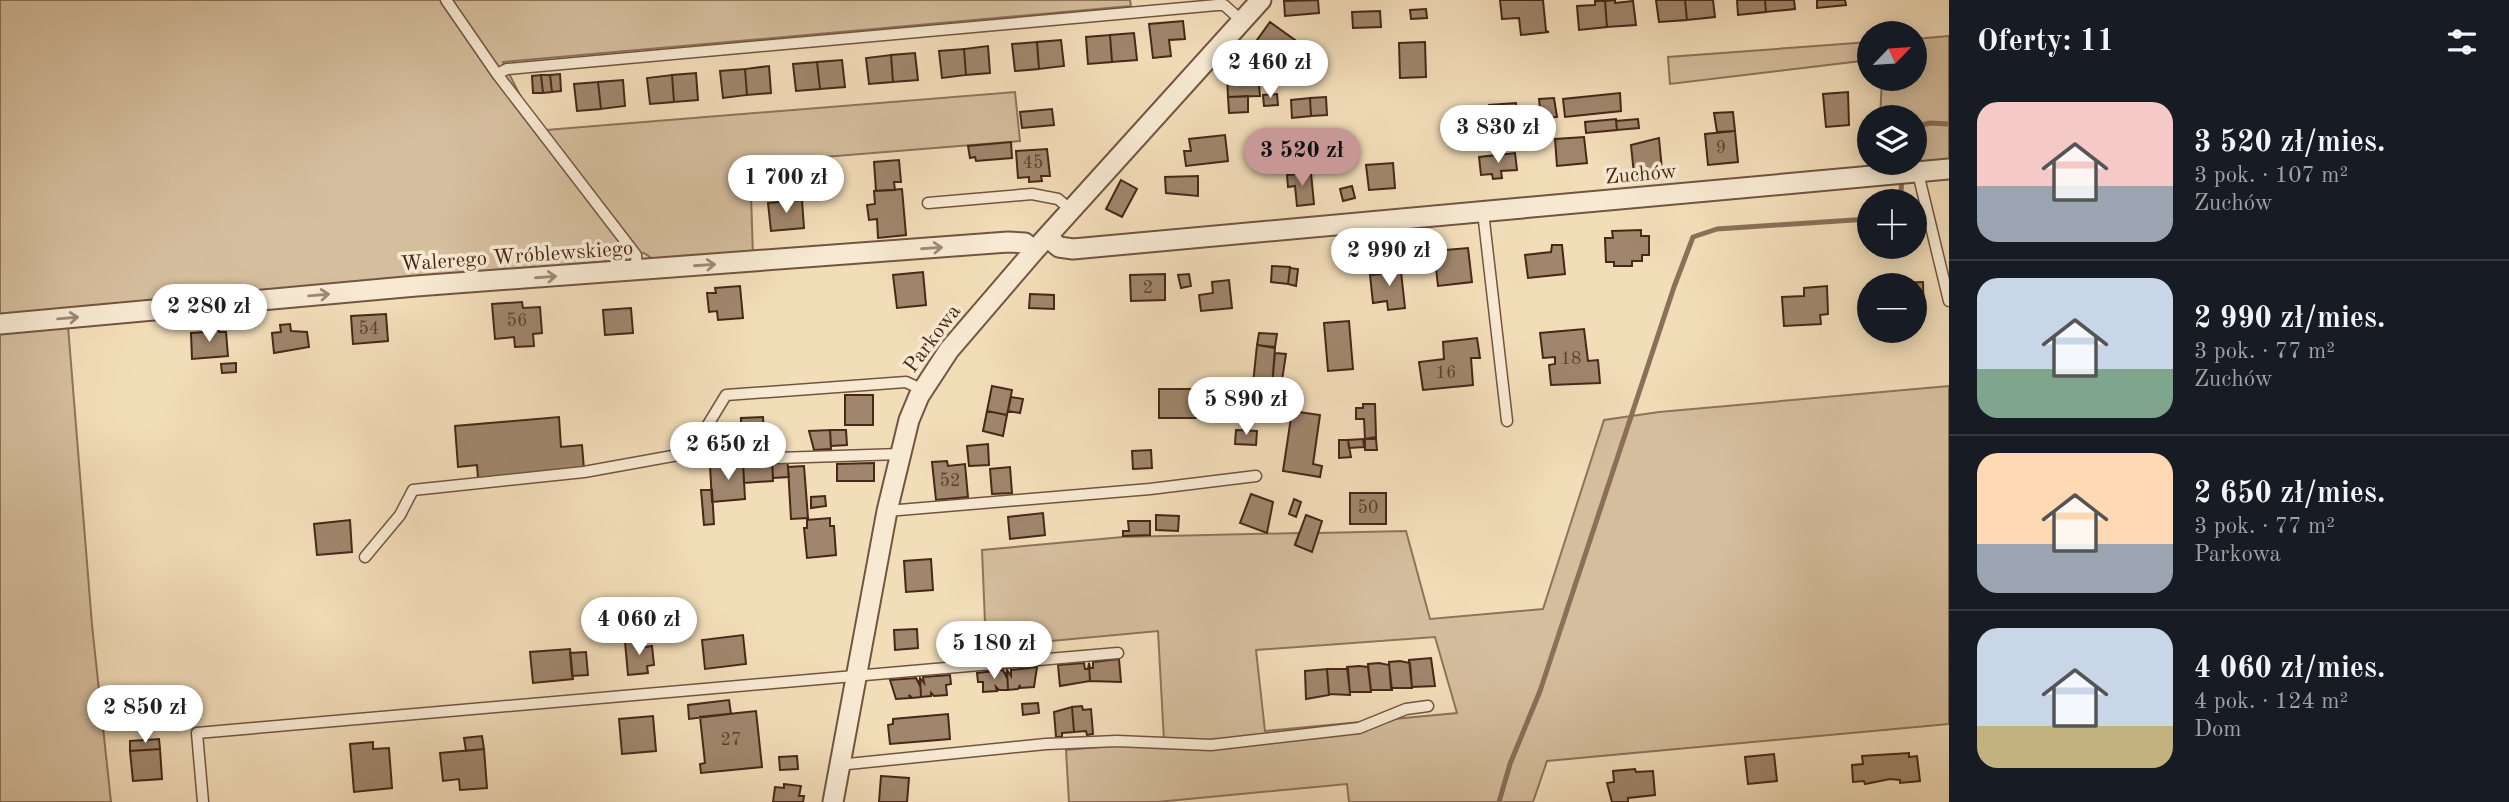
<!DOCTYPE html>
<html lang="pl">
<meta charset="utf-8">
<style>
body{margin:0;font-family:"Old Standard TT",serif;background:#20242c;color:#f1f3f6;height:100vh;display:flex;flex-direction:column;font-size:26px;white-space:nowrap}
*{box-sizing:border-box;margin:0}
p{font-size:23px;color:#9ea1a6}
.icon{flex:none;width:38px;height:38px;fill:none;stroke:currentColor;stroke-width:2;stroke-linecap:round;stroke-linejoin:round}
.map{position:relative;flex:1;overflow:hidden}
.side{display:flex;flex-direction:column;background:#171b24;width:560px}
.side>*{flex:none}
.needle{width:46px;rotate:65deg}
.buttons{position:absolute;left:1857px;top:21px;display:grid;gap:14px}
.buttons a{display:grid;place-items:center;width:70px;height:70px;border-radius:50%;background:#171b24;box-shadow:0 4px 18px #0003;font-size:35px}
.price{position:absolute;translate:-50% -60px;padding:0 16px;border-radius:24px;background:#fff;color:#222;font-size:23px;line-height:46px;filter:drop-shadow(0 2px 4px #0008)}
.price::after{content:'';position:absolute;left:50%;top:42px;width:21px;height:16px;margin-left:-10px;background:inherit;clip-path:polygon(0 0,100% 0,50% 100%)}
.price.current{background:#c59692;color:#111}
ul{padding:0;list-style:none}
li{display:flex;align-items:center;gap:21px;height:175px;padding:0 28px}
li+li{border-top:2px solid #363941}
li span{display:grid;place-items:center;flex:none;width:196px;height:140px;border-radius:21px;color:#555}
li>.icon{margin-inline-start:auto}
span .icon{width:84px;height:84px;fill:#fffc;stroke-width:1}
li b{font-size:30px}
h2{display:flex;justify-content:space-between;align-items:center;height:84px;padding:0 28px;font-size:30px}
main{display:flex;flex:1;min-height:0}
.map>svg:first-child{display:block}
.green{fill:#d5be9e;stroke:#8e735b;stroke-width:2;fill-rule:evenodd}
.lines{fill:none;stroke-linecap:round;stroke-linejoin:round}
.stream{stroke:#8b6f58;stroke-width:5}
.building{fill:#a0866c;stroke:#472818;stroke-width:2}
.service-casing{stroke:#725540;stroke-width:13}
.minor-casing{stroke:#725540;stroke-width:23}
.service{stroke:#f7e9d2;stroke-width:10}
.minor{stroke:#f7e9d2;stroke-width:19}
.oneway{stroke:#9f8875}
.labels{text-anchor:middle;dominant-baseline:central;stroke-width:7;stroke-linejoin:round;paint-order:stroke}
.number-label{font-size:18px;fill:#5d402d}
.street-label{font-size:21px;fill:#472818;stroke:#f7e9d2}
</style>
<main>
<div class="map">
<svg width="1949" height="802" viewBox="0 0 1949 802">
<rect width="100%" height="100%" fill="#f2ddb9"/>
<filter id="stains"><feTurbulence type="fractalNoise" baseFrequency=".00286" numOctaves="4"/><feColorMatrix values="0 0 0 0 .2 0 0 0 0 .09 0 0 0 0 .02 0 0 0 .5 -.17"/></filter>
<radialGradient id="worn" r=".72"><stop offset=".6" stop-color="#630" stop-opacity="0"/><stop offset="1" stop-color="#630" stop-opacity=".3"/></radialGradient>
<path class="green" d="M0 0H1130L1131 6 503 62 523 101 546 130 1015 92 1020 141 750 163 753 257 659 263 644 253 630 255 632 259 0 315Z
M1949 36V160L1881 166 1880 163H1914V117H1880L1882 79H1914L1915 39Z
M1869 42V60L1670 84 1668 57Z
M68 326 92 625 111 802H0V333Z
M1949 386V724L1547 761 1533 802H1349L1347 784 1157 802H1069L1066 750 1164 741 1158 631 986 647 982 550 1123 537 1299 533 1295 545 1311 551 1318 533 1406 531 1430 619 1543 609 1604 420 1659 412ZM1435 637 1457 713 1265 731 1256 650Z"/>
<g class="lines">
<path class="stream" d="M1914 127 1930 123 1949 124
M1896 201 1901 192 1903 163
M1499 802 1510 764 1540 691 1674 287 1693 237 1717 229 1869 219"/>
</g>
<path class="building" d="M1318 0 1319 13 1285 16 1284 1Z
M1500 0H1543L1546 31 1549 32 1521 35 1519 18 1502 19Z
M1615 0V3L1633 1 1636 25 1607 27 1605 1Z
M1656 0H1685L1687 20 1659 22Z
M1685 0H1713L1715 17 1687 20Z
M1737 0H1765L1766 12 1738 15Z
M1765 0H1794L1795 9 1766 12Z
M1817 0H1845L1846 5 1817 8Z
M1595 1H1605L1607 27 1579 30 1577 6 1595 5Z
M1426 9 1427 18 1411 19 1410 10Z
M1380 11 1381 27 1353 28 1352 12Z
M1183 21 1185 39 1169 40 1171 56 1153 58 1149 24Z
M1270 22 1295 40 1272 72 1247 54Z
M1134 33 1137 60 1112 62 1110 35Z
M1110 35 1112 62 1088 64 1086 37Z
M1061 40 1064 66 1039 69 1037 42Z
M1037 42 1039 69 1015 71 1012 44Z
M1425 42 1426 77 1400 78 1399 43Z
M988 46 990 73 966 75 964 49Z
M964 49 966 75 942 78 939 51Z
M915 53 918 80 893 82 891 55Z
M891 55 893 82 869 84 866 58Z
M842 60 845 87 820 89 817 62Z
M817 62 820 89 796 91 793 64Z
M769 66 771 93 747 95 745 69Z
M745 69 747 95 723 98 720 71Z
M696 73 698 100 674 102 672 75Z
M1258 73 1260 96 1228 97 1227 75Z
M560 74 561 91 552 92 550 75Z
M541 75 543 93H533L532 76Z
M541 75H550L552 92 543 93Z
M672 75 674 102 650 104 647 78Z
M623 80 625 106 601 109 598 82Z
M598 82 601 109 577 111 574 84Z
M1848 92 1849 125 1826 127 1823 94Z
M1620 93 1621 111 1565 117 1563 99Z
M1277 94 1278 105 1264 106 1263 95Z
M1248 96V112L1229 113 1228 97Z
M1326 97 1327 115 1311 116 1310 98Z
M1310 98 1311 116 1292 118 1291 100Z
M1554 98 1557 117 1541 119 1539 99Z
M1516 103 1519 131 1492 134 1489 105Z
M1052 109 1054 125 1022 128 1020 112Z
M1733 112 1735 131 1717 132 1714 113Z
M1616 119 1617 130 1586 133 1585 122Z
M1638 119 1639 128 1617 130 1616 121Z
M1735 131 1738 162 1708 165 1705 134Z
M1225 135 1228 161 1186 166 1184 151H1191L1189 139Z
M1584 137 1587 163 1557 166 1555 139Z
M1659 138 1662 170 1634 174 1631 145Z
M1011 142 1012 158 976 161 975 157 970 158 968 146Z
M1047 149 1050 176H1041L1042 181 1029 182V177L1018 178 1016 151Z
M1515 153 1517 170 1501 171 1502 178 1493 179 1492 174 1481 175 1479 157Z
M899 160 901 182H894L895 190 876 191 874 162Z
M1393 163 1395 188 1369 190 1366 165Z
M1311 173 1314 204 1297 206 1295 186 1288 187 1287 175Z
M1198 176V196L1166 193 1165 177Z
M1121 180 1137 189 1122 217 1106 209Z
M1352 186 1355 198 1343 201 1340 189Z
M902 189 906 235 878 238 877 219 869 220 867 205 875 204 874 191Z
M802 200 804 228 771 231 768 203Z
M1641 230V236H1649V255H1642V261H1632V266H1614V262H1606L1605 238H1613L1612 231Z
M1552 245H1562L1565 274 1528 278 1525 255 1551 252Z
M1468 248 1472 282 1438 286 1434 251Z
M1400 263 1405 308 1388 310 1387 301 1373 303 1370 275 1389 273 1388 264Z
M1272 266 1290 267 1288 284 1271 282Z
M1290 268 1298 269 1296 286 1288 284Z
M923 272 926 305 897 308 893 275Z
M1165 274V300L1131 301 1130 275Z
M1189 274 1191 286 1181 288 1178 275Z
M1229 280 1232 308 1201 311 1199 295 1213 293 1212 282Z
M1923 282 1924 318H1914V285L1891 283Z
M740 286 743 318 718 320 717 311 709 312 707 293H716L715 288Z
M1827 286 1828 314 1820 315 1821 324 1784 326 1782 297 1804 296V288Z
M1030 294 1054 295V309L1029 308Z
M522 302 523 308 540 307 542 333 533 334 534 346 515 347 514 337 495 339 492 304Z
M631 308 633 333 605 335 603 310Z
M386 314 388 341 353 344 351 316Z
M1349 321 1353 369 1328 371 1324 323Z
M290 324 291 331 307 332 309 347 274 353 272 333 281 332 280 325Z
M219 326V332H226L228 356 192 359 191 333 204 332V327Z
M1584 329 1588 361 1598 360 1600 383 1551 385 1549 365 1555 364V357L1543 358 1540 333Z
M1259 333 1277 334 1275 347 1257 345Z
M1477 338 1480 358H1471L1473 385 1423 390 1419 362 1444 359 1443 342Z
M1257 345 1275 348 1272 386 1253 384Z
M1275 353 1286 354 1281 387H1272Z
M236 363V372L222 373 221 364Z
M992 386 1012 390 1007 415 987 411Z
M1159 389H1197L1196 418H1159Z
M845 395H873V425H845Z
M1011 397 1023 399 1020 413 1008 411Z
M1363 404H1375L1376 437 1365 439 1364 419H1356V408H1363Z
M987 411 1007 415 1003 436 983 431Z
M1292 411 1320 415 1313 464 1322 466 1320 477 1283 471Z
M559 417 561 447 582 445 584 469 478 478 477 465 458 467 455 426Z
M763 417 765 452H756L755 433 741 434V418Z
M830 430H846L847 445 831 446Z
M830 430 831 449 814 450 809 431Z
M1236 430 1257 431 1256 445 1235 444Z
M1363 439 1364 447 1349 448 1348 440Z
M1365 439H1376L1377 450H1365Z
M1339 440H1348L1351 457 1339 458Z
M988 444 989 465 969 466 967 446Z
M1151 450 1152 468 1133 469 1132 451Z
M787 459 789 477 773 478 772 460Z
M772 460 773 481 744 483 743 462Z
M947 461 948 466 965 464 968 497 936 500 932 462Z
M743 462 745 499 712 502 710 465Z
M874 463V481H837V464Z
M804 466 808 518 791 519 788 467Z
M1010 467 1012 493 992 494 990 469Z
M701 490H712L714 524 704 525Z
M1350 493H1386V524H1350Z
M1251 494 1273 502 1267 533 1240 523Z
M825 496 826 506 811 508V497Z
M1294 499 1301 502 1296 517 1289 514Z
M1043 513 1045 535 1010 539 1008 517Z
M1156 515 1179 516 1178 531 1156 530Z
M1306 515 1322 521 1312 552 1295 545Z
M830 518V526H834L836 555 807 558 804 528H807V520Z
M350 520 352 552 317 555 314 524Z
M1128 521H1150V535L1123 536V531H1129Z
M931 559 933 590 906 592 904 561Z
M917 629 918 648 895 650 894 630Z
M743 635 746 664 705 669 702 640Z
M644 640 645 647 652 646 654 665 647 666 648 673 628 675 625 642Z
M570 649 573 679 533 683 530 652Z
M586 652 588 675 572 676 570 653Z
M1431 658 1435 686 1412 687 1409 660Z
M1119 659 1121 682 1090 681 1089 663 1090 668H1093V662Z
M1400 661 1410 663 1412 688H1391L1389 662Z
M1084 663 1085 669H1088L1089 663 1090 681 1060 686 1058 665Z
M1379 663 1389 665 1392 690H1371L1368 664Z
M1359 666 1368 667 1371 692H1350L1347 667Z
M1037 667 1034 687 1020 688V685L1018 689 1008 690 1007 670 1011 676V670Z
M1327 669 1329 695 1306 699 1305 671Z
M1327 669H1348L1350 695 1329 694Z
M1003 670 1006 676 1007 670 1008 690H999L996 687 997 691 983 692V682H978L977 673Z
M950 675 951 684 946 685 947 695 934 696 931 693V696L921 697 920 678 924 683 923 677Z
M916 678 919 684 920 678 921 697 912 698 909 695 910 698 896 699 890 680Z
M729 700 731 714 689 719 688 705Z
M1038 703 1039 713 1023 715 1022 704Z
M1082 706 1083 710 1091 709 1093 734 1087 735 1086 731 1074 732 1072 707Z
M1072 707 1074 732 1062 733V737H1056L1054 712Z
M756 711 762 767 701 773 700 764 705 763 700 717Z
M948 714 950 739 890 744 888 725 893 724V719Z
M653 716 656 751 622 754 619 719Z
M482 736 484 749 466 751 464 738Z
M159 739 160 749 130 751V741Z
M373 742V749L389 748 392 788 354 792 350 744Z
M160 749 162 779 133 781 130 751Z
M484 749 487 788 460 790 459 779 443 781 440 753Z
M1909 753V757L1917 756 1920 781 1900 783V780L1890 779 1865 784 1864 781 1853 782 1852 765 1863 764 1862 756Z
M1774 754 1777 781 1748 784 1745 757Z
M797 756 798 769 780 770 779 757Z
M1635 769 1636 772 1653 771 1655 795 1628 798V802H1612L1607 783 1614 782 1613 771Z
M881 776 909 778 907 802H879Z
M784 784 801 786 799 796H804L803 802H773L775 787 784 788Z"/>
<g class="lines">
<g class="service-casing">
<path id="service" d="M446 0 497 74 636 255 637 270
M497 74 507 69 1217 5H1224L1242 21
M1918 173 1949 301
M928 203 1032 194 1058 199 1071 210
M1483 212 1507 421
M713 460 900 454
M887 511 1150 489 1256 476
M365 557 400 515 413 490 584 472 678 455 695 446 726 395 906 382 923 390
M838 765 1046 744 1117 741 1211 745 1359 728 1406 709 1428 706
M203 802 197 733 1118 653"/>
</g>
<g class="minor-casing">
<path id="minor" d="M1047 237 1059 247 1073 249 1949 169
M0 324 416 286 1008 242 1025 243 1034 251
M833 802 887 511 909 420 919 396 949 350 1034 251 1261 0"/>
</g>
<use href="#service" class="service"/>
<use href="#minor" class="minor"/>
</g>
<defs><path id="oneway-shaft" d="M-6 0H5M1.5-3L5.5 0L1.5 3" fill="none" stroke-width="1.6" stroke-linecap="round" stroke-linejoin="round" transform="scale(1.75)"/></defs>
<g class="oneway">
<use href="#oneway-shaft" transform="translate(932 248) rotate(-4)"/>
<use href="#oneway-shaft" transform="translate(705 265) rotate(-4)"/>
<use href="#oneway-shaft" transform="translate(546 277) rotate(-4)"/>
<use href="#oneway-shaft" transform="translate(319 295) rotate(-5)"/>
<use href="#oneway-shaft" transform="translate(68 318) rotate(-5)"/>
</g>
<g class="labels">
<g class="number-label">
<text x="1721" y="148">9</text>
<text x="1033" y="163">45</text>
<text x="1148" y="288">2</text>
<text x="517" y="321">56</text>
<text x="369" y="329">54</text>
<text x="1571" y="359">18</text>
<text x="1446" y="373">16</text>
<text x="950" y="481">52</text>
<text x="1368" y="508">50</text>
<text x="731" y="740">27</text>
</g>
<g class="street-label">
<text transform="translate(1641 175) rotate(-5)">Zuchów</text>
<text transform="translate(517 257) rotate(-4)">Walerego Wróblewskiego</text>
<text transform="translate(933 339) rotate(-53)">Parkowa</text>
</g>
</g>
<rect width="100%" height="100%" filter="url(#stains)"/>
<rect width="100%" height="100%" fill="url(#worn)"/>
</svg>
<div class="buttons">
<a><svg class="needle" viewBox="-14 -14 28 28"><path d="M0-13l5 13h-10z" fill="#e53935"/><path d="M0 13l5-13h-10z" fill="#9ea1a6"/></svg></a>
<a><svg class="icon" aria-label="layers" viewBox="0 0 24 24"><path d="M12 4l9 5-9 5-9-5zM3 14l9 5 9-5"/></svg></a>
<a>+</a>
<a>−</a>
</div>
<b class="price" style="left:1270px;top:100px">2 460 zł</b>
<b class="price" style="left:1498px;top:165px">3 830 zł</b>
<b class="price current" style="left:1302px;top:188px">3 520 zł</b>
<b class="price" style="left:786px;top:215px">1 700 zł</b>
<b class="price" style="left:1389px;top:288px">2 990 zł</b>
<b class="price" style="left:209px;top:344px">2 280 zł</b>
<b class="price" style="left:1246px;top:437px">5 890 zł</b>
<b class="price" style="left:728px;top:482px">2 650 zł</b>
<b class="price" style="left:639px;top:657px">4 060 zł</b>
<b class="price" style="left:994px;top:681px">5 180 zł</b>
<b class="price" style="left:145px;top:745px">2 850 zł</b>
</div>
<section class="side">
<h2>Oferty: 11<svg class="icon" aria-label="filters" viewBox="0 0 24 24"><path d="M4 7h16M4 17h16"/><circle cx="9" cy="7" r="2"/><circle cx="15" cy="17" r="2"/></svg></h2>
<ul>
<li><span style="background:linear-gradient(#f6c9c9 60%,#9aa5b1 0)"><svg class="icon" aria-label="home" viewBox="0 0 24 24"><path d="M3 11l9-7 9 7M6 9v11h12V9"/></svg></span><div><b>3 520 zł/mies.</b><p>3 pok. · 107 m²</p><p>Zuchów</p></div></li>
<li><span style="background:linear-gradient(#c9d6e8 65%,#7fa58c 0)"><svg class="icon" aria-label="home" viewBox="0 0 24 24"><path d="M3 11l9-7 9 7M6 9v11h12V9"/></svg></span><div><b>2 990 zł/mies.</b><p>3 pok. · 77 m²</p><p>Zuchów</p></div></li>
<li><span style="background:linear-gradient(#ffd9b3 65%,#9aa5b1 0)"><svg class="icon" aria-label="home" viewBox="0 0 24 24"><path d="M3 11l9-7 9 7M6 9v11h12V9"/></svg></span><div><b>2 650 zł/mies.</b><p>3 pok. · 77 m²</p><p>Parkowa</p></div></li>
<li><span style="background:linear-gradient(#c9d6e8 70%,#c2b280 0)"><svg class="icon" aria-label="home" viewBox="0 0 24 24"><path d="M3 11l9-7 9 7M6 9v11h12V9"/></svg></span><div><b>4 060 zł/mies.</b><p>4 pok. · 124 m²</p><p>Dom</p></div></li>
</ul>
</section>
</main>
